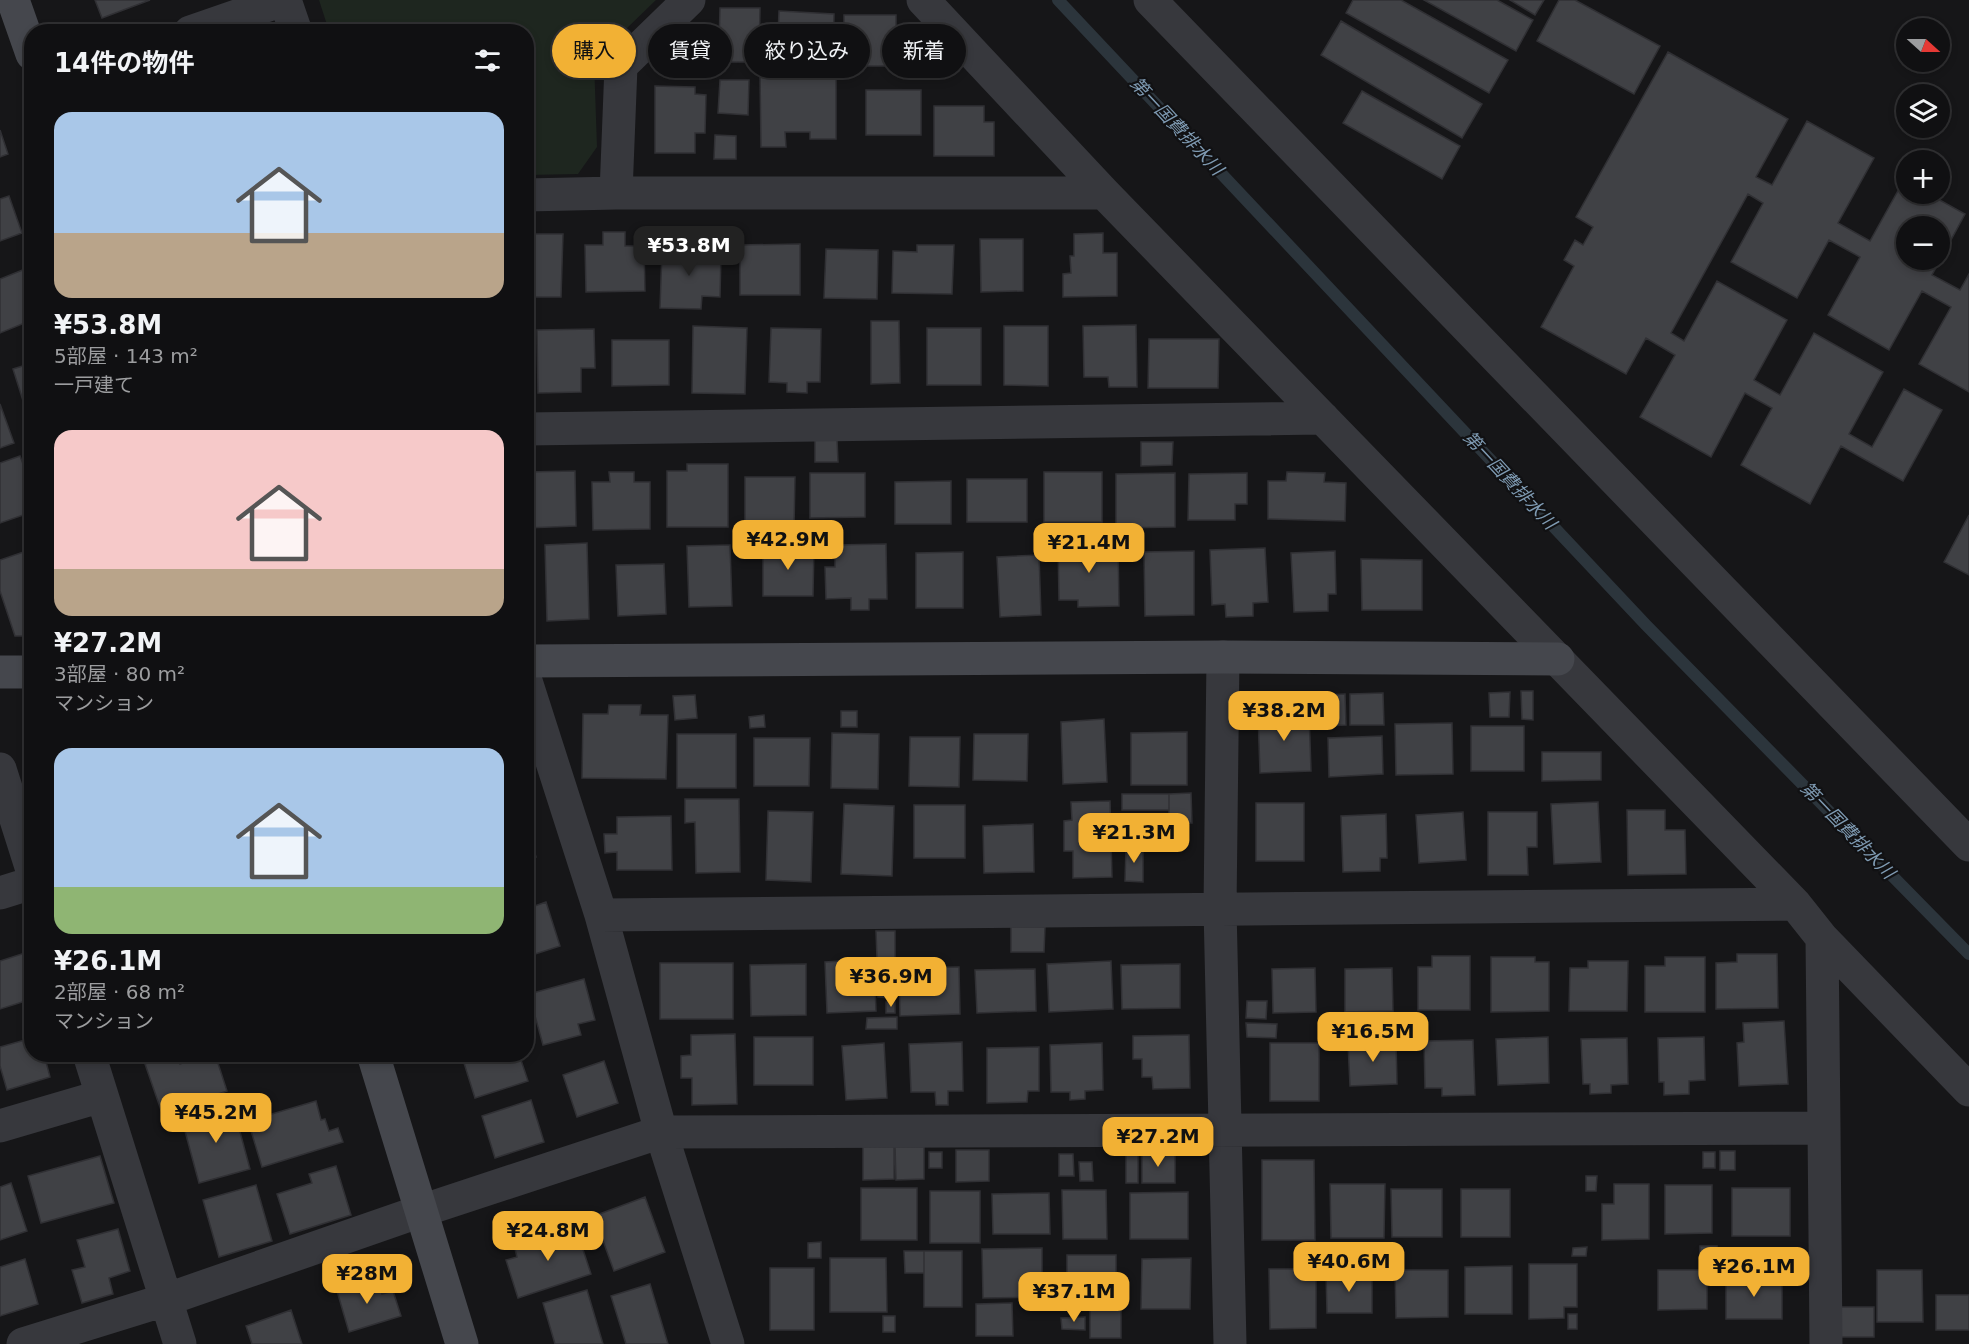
<!DOCTYPE html>
<html lang="ja">
<meta charset="utf-8">
<style>
body{margin:0;font-family:"DejaVu Sans","Noto Sans JP",sans-serif;background:#19191b;color:#f1f3f6;height:100vh;display:flex;flex-direction:column;font-size:22px;white-space:nowrap}
*{box-sizing:border-box;margin:0}
p{font-size:20px;color:#9c9d9f}
.icon{flex:none;width:33px;height:33px;fill:none;stroke:currentColor;stroke-width:2;stroke-linecap:round;stroke-linejoin:round}
.map{position:relative;flex:1;overflow:hidden}
.side{position:absolute;left:24px;top:24px;width:510px;height:1038px;display:flex;flex-direction:column;background:#101012;border-radius:24px;box-shadow:0 3px 9px #0003,0 0 0 2px #303032}
.side>*{flex:none}
.guide{position:absolute;left:552px;top:24px;width:570px;height:54px;display:flex;gap:12px}
.needle{width:39px;rotate:111deg}
.fabs{position:absolute;left:1896px;top:18px;display:grid;gap:12px}
.fabs a{display:grid;place-items:center;width:54px;height:54px;border-radius:50%;background:#101012;box-shadow:0 3px 9px #0003,0 0 0 2px #303032;font-size:30px}
.price{position:absolute;translate:-50% -51px;padding:0 14px;border-radius:12px;background:#f2b134;color:#111;font-size:20px;line-height:39px;filter:drop-shadow(0 2px 3px #0008)}
.price::after{content:'';position:absolute;left:50%;top:36px;width:18px;height:14px;margin-left:-9px;background:inherit;clip-path:polygon(0 0,100% 0,50% 100%)}
.price.current{background:#222;color:#fff}
ul{padding:0;list-style:none}
li{display:grid;align-content:center;gap:12px;height:318px;padding:0 30px}
li span{display:grid;place-items:center;height:186px;border-radius:18px;color:#555}
li>.icon{margin-inline-start:auto}
span .icon{width:108px;height:108px;fill:#fffc;stroke-width:1}
li b{font-size:26px}
h2{display:flex;justify-content:space-between;align-items:center;height:72px;padding:0 30px;font-size:26px}
.pill{padding:0 21px;border-radius:27px;background:#101012;box-shadow:0 3px 9px #0003,0 0 0 2px #303032;font-size:21px;line-height:54px}
.pill.current{background:#f2b134;color:#111}
.map>svg:first-child{display:block}
.green{fill:#1e261f}
.lines{fill:none;stroke-linecap:round;stroke-linejoin:round}
.stream{stroke:#2c353c;stroke-width:12}
.building{fill:#404145;stroke:#303034;stroke-width:1.5;fill-rule:evenodd}
.street{stroke:#37383d;stroke-width:33}
.secondary{stroke:#45474d;stroke-width:33}
.labels{text-anchor:middle;dominant-baseline:central;stroke-width:4.5;stroke-linejoin:round;paint-order:stroke}
.water-label{font-size:18px;font-style:italic;fill:#7f9bb3;stroke:#111113}
</style>
<div class="map">
<svg width="1969" height="1344" viewBox="0 0 1969 1344">
<rect width="100%" height="100%" fill="#161618"/>
<path class="green" d="M319 0H656L594 60 597 147 578 174 527 175 526 32 329 31Z"/>
<g class="lines">
<path class="stream" d="M1058 0 1646 625 1969 954"/>
</g>
<path class="building" d="M95 0H150L102 18Z
M1353 0H1401L1508 60 1489 93 1346 13Z
M1424 0H1497L1533 20 1516 51Z
M1510 0H1544L1535 15Z
M1559 0H1575L1660 46 1634 94 1537 41Z
M720 8H760L759 62H714V45H719Z
M779 11 834 14 833 64 777 62Z
M844 15H896V31H909L908 66H844Z
M1341 21 1482 104 1462 138 1321 55Z
M1668 52 1788 119 1756 177 1772 185 1807 121 1874 158 1838 223 1870 241 1904 180 1906 181V194H1929L1965 214 1932 275 1960 290 1969 274V392L1919 364 1951 307 1922 291 1889 350 1828 315 1860 257 1829 240 1797 298 1731 262 1763 203 1748 194 1671 333 1684 341 1717 281 1787 320 1754 380 1780 395 1814 333 1883 372 1849 434 1872 447 1904 389 1942 410 1903 481 1841 446 1810 504 1741 465 1772 408 1745 393 1711 457 1640 417 1675 355 1646 338 1626 374 1541 327 1574 266 1564 260 1575 240 1583 245 1593 227 1576 217ZM1906 226H1940V260H1906Z
M836 73V139H810V132H785L786 147H761L760 74Z
M720 80H749L748 115 718 113Z
M655 86 695 87V94L706 95 705 133H695V153H655Z
M866 90H921V135H866Z
M1362 91 1460 146 1442 179 1343 123Z
M934 106H984V122H994V156H934Z
M0 130 8 154 0 157Z
M715 135 736 136V159H714Z
M9 196 22 233 0 241V199Z
M603 232H625V246H644L645 291 586 292 585 245H603Z
M1103 233V253H1117V296L1063 297V274L1071 273 1070 256H1074V234Z
M529 234H563L561 297H526V248H528Z
M980 239H1023V291L981 292Z
M681 242 701 243 700 253 721 254 720 297 702 296 701 309 660 308 662 251 681 252Z
M800 244V295H740V245Z
M917 245H954L952 294 892 293 893 251 917 252Z
M826 249 878 250 877 299 824 298Z
M25 269 32 285V320L0 333V279Z
M871 321H899L900 383 871 384Z
M1136 325 1137 387H1109L1108 377H1084L1083 326Z
M693 326 747 328 745 394 692 393Z
M1004 326H1048V386L1004 385Z
M771 328 821 329 820 382H807V393L787 392V383L769 382Z
M927 328H981V385H927Z
M594 329 595 368H581V392L538 393 537 330Z
M1149 339H1219L1218 388H1148Z
M612 340H669V385L612 386Z
M32 363V405L25 407 13 369Z
M0 404 14 443 0 448Z
M815 439H837L838 462H815Z
M1141 442H1173L1172 465 1141 466Z
M20 456 32 488V512L0 523V463Z
M687 464H728V527H667V471H687Z
M575 471 576 526 526 528V472Z
M609 472H634V482H650V529L593 530 592 482H610Z
M1044 472H1102V522H1044Z
M1287 472 1325 473 1324 482 1346 483 1345 521 1268 519V481H1286Z
M810 473H865V517L810 518Z
M1175 473V527L1116 528V474Z
M1247 473V504H1235V520H1188L1189 474Z
M745 477H795L794 528H745Z
M967 479H1027V522H967Z
M951 481V524H895V482Z
M1969 515V575L1944 562Z
M1118 542 1119 606 1078 607V600H1059L1058 544Z
M587 543 589 619 547 621 545 545Z
M886 544 887 599H869V610H851V598L826 599 825 567H835V545Z
M730 545 732 606 689 607 687 546Z
M763 545 814 546 813 596H763Z
M1265 548 1268 602 1253 603V616L1226 617 1225 604 1212 605 1210 550Z
M32 549V636H15L0 591V560Z
M1194 551V615L1145 616 1144 552Z
M1335 551 1336 594H1328V611L1294 612 1291 553Z
M963 552V608H916V553Z
M1039 555 1041 615 1000 617 997 557Z
M1361 559 1422 560V610H1362Z
M664 564 666 614 618 616 616 565Z
M1521 691H1533V720L1522 719Z
M1510 692 1509 717H1490L1489 693Z
M1383 693 1384 725H1350V694Z
M1345 694 1346 725 1324 726V695Z
M695 695 697 718 675 720 673 696Z
M609 705H641L640 715H668L666 779 582 778 583 714H608Z
M841 711H857V727H841Z
M1309 711 1311 771 1260 773 1258 713Z
M764 715 765 727 750 728 749 717Z
M1104 719 1107 782 1063 784 1061 722Z
M1452 723 1453 774 1396 775 1395 724Z
M1471 726H1524V771H1471Z
M1187 732V785H1131V733Z
M832 733 879 734 878 789 831 788Z
M677 734H736V788H677Z
M974 734H1028L1027 781 973 780Z
M1382 736 1383 774 1329 777 1328 738Z
M910 737H960L959 787 909 786Z
M754 738H810L809 786H754Z
M1542 752H1601V780L1542 781Z
M1191 793 1192 823H1169V794Z
M1122 794H1169V810H1122Z
M685 799H739L740 872 696 873 695 822 685 823Z
M1110 801 1112 877 1073 878V851H1064V821L1072 820 1071 802Z
M1598 802 1601 862 1554 864 1551 804Z
M1256 803H1304V861H1256Z
M844 804 894 806 892 876 841 874Z
M914 805H965V858H914Z
M1627 810H1665V830H1685L1686 874 1628 875Z
M768 811 813 812 811 882 766 880Z
M1463 812 1466 860 1419 863 1416 815Z
M1488 812H1537V847H1527L1528 875H1488Z
M1386 814 1387 858H1380V871L1343 872 1341 816Z
M671 816 672 870H617V852L605 853 604 834H617V817Z
M526 824 536 857 526 860Z
M1033 824 1034 872 984 873 983 826Z
M1143 846V882L1125 881 1126 847Z
M546 902 560 946 526 957V909Z
M1011 927H1045L1044 952H1011Z
M876 931H895V959H877Z
M31 951 32 999 0 1009V961Z
M1737 954H1777L1778 1008 1716 1009V963L1737 962Z
M1432 956H1470V1010H1418V967H1432Z
M1491 957H1535V962H1549V1011L1491 1012Z
M1665 957H1705V1012H1645V966H1665Z
M874 959 876 1011 827 1013 825 962Z
M1111 961 1113 1009 1049 1012 1047 964Z
M1588 961H1628L1627 1011H1569L1570 968H1588Z
M660 963H733V1019H660Z
M806 964V1015L751 1016 750 965Z
M1180 964V1008L1122 1009 1121 965Z
M893 967V998L878 997V968Z
M959 967 960 1014 900 1016 899 968Z
M1315 968 1316 1012 1273 1013 1272 969Z
M1392 968 1393 1011 1345 1012V969Z
M1035 969 1036 1011 977 1013 975 970Z
M584 979 595 1020 578 1024 581 1035 543 1045 529 994Z
M1247 1001H1267L1266 1019 1246 1018Z
M886 1002H895V1013H886Z
M897 1017V1029H866L867 1018Z
M1784 1021 1788 1084 1739 1086 1737 1043 1744 1042 1743 1023Z
M1246 1023 1277 1024 1276 1038 1247 1037Z
M735 1034 737 1104 692 1105V1078H681V1056L691 1055V1035Z
M1189 1035 1190 1088 1153 1089 1152 1077H1142V1059H1133V1036Z
M754 1037H813V1085H754Z
M1548 1037 1549 1083 1498 1085 1496 1039Z
M1704 1037 1705 1080 1689 1081V1094L1664 1095V1082H1659L1658 1038Z
M32 1038V1054H44L50 1077 7 1090 0 1066V1047Z
M1627 1038 1628 1084 1611 1085V1093L1590 1094V1084H1583L1581 1039Z
M1473 1040 1475 1095 1442 1096V1088H1425L1424 1041Z
M1396 1041 1397 1084 1350 1086 1348 1043Z
M962 1042 963 1091H948V1105H936L935 1092H911L909 1044Z
M884 1043 887 1098 846 1100 842 1046Z
M1102 1043 1103 1090 1085 1091V1099L1070 1100V1092H1051L1050 1045Z
M1270 1043H1319V1101H1270Z
M1039 1047V1091H1028L1027 1102 987 1103V1048Z
M175 1054H177L180 1064 207 1054H215L227 1091 162 1113 145 1064Z
M490 1054H519L528 1081 475 1098 464 1063Z
M604 1061 618 1103 577 1117 563 1075Z
M531 1100 544 1142 495 1158 482 1116Z
M316 1101 321 1120 325 1119 329 1131 338 1128 343 1142 262 1167 248 1121Z
M233 1106 250 1169 199 1183 182 1120Z
M863 1147H894V1179L863 1180Z
M895 1147H924V1179L896 1180Z
M956 1150H989V1181L956 1182Z
M1126 1151 1138 1152V1183H1126Z
M1720 1151H1735V1170H1720Z
M929 1152H942V1168H929Z
M1142 1152H1175V1183H1142Z
M1703 1152H1715V1168H1703Z
M1059 1154H1073L1074 1176H1059Z
M100 1156 114 1203 41 1223 28 1176Z
M1262 1160H1314L1315 1240H1262Z
M1079 1162H1092L1093 1181H1080Z
M336 1166 351 1215 290 1234 277 1194 312 1183 309 1174Z
M1586 1176H1597L1596 1191H1586Z
M11 1183 27 1231 0 1240V1187Z
M1330 1184H1385L1384 1238H1331Z
M1614 1184H1649V1239L1602 1240V1204H1614Z
M256 1185 272 1241 219 1257 203 1200Z
M1665 1185H1712V1233L1665 1234Z
M861 1188H917V1240H861Z
M1732 1188H1790V1236H1732Z
M1391 1189H1442V1237H1392Z
M1461 1189H1510V1237H1461Z
M1062 1190H1106L1107 1239H1063Z
M930 1191H980V1243H930Z
M1188 1192V1239H1130V1193Z
M1049 1193 1050 1234H993L992 1194Z
M645 1197 665 1252 614 1271 594 1216Z
M575 1225 591 1274 518 1298 506 1260 517 1257 514 1245Z
M118 1229 130 1271 109 1278 113 1294 82 1303 72 1270 85 1267 77 1240Z
M821 1242V1258H808V1243Z
M1700 1246H1717V1261H1700Z
M1587 1247 1586 1256H1572L1573 1248Z
M1042 1248V1297L983 1298 982 1249Z
M904 1251H924V1273H905Z
M924 1251H962V1307H924Z
M1067 1255H1116V1301L1067 1302Z
M830 1258H886L887 1312H830Z
M1191 1258 1190 1309H1141L1142 1259Z
M25 1259 38 1304 0 1316V1267Z
M1529 1264H1577V1307H1564V1318L1529 1319Z
M1512 1266V1314H1465V1267Z
M770 1268H814V1330H770Z
M1269 1269H1316V1328L1270 1329Z
M1395 1270H1448V1317L1396 1318Z
M1658 1270H1707V1309L1658 1310Z
M1877 1270H1922L1923 1322H1877Z
M1372 1272V1313H1327L1326 1273Z
M1726 1277H1782V1319H1726Z
M378 1278 382 1294 393 1291 401 1316 349 1332 337 1291Z
M650 1284 668 1344H626L611 1296Z
M587 1290 603 1344H555L543 1303Z
M1936 1295H1969V1330H1936Z
M1012 1303 1013 1336H976V1304Z
M1090 1305H1121V1338H1090Z
M1838 1307H1874V1337H1838Z
M291 1310 302 1344H252L246 1326Z
M1568 1314H1577V1329H1568Z
M883 1316H895V1332H883Z
M1085 1317V1330L1062 1329 1061 1318Z"/>
<g class="lines">
<path class="street" d="M285 0 296 32
M1150 0 1969 845
M190 32 283 0
M616 193 621 66 689 0
M526 195 616 193H1104
M526 429 1323 418
M1223 657 1220 908 1230 1344
M526 681 601 915 661 1132 728 1344
M0 769 32 870
M0 893 32 883
M601 915 1795 904
M1822 938 1969 1090
M89 1054 180 1344
M0 1126 102 1096
M1824 1128 1826 1344
M23 1344 165 1300 421 1211 661 1132 1824 1128 1822 938 1795 904 1104 193 923 0"/>
<path class="secondary" d="M13 0 32 54
M526 661 1223 657 1558 659
M0 672H32
M373 1054 462 1344"/>
</g>
<g class="labels">
<g class="water-label">
<text transform="translate(1177 126) rotate(47)">第一国費排水川</text>
<text transform="translate(1510 480) rotate(47)">第一国費排水川</text>
<text transform="translate(1848 830) rotate(46)">第一国費排水川</text>
</g>
</g>
</svg>
<div class="fabs">
<a><svg class="needle" viewBox="-14 -14 28 28"><path d="M0-13l5 13h-10z" fill="#e53935"/><path d="M0 13l5-13h-10z" fill="#9c9d9f"/></svg></a>
<a><svg class="icon" aria-label="layers" viewBox="0 0 24 24"><path d="M12 4l9 5-9 5-9-5zM3 14l9 5 9-5"/></svg></a>
<a>+</a>
<a>−</a>
</div>
<b class="price current" style="left:689px;top:277px">¥53.8M</b>
<b class="price" style="left:788px;top:571px">¥42.9M</b>
<b class="price" style="left:1089px;top:574px">¥21.4M</b>
<b class="price" style="left:1284px;top:742px">¥38.2M</b>
<b class="price" style="left:1134px;top:864px">¥21.3M</b>
<b class="price" style="left:891px;top:1008px">¥36.9M</b>
<b class="price" style="left:1373px;top:1063px">¥16.5M</b>
<b class="price" style="left:216px;top:1144px">¥45.2M</b>
<b class="price" style="left:1158px;top:1168px">¥27.2M</b>
<b class="price" style="left:548px;top:1262px">¥24.8M</b>
<b class="price" style="left:1349px;top:1293px">¥40.6M</b>
<b class="price" style="left:1754px;top:1298px">¥26.1M</b>
<b class="price" style="left:367px;top:1305px">¥28M</b>
<b class="price" style="left:1074px;top:1323px">¥37.1M</b>
<div class="guide">
<a class="pill current">購入</a>
<a class="pill">賃貸</a>
<a class="pill">絞り込み</a>
<a class="pill">新着</a>
</div>
<section class="side">
<h2>14件の物件<svg class="icon" aria-label="filters" viewBox="0 0 24 24"><path d="M4 7h16M4 17h16"/><circle cx="9" cy="7" r="2"/><circle cx="15" cy="17" r="2"/></svg></h2>
<ul>
<li><span style="background:linear-gradient(#a9c7e8 65%,#b9a48a 0)"><svg class="icon" aria-label="home" viewBox="0 0 24 24"><path d="M3 11l9-7 9 7M6 9v11h12V9"/></svg></span><div><b>¥53.8M</b><p>5部屋 · 143 m²</p><p>一戸建て</p></div></li>
<li><span style="background:linear-gradient(#f6c9c9 75%,#b9a48a 0)"><svg class="icon" aria-label="home" viewBox="0 0 24 24"><path d="M3 11l9-7 9 7M6 9v11h12V9"/></svg></span><div><b>¥27.2M</b><p>3部屋 · 80 m²</p><p>マンション</p></div></li>
<li><span style="background:linear-gradient(#a9c7e8 75%,#8fb573 0)"><svg class="icon" aria-label="home" viewBox="0 0 24 24"><path d="M3 11l9-7 9 7M6 9v11h12V9"/></svg></span><div><b>¥26.1M</b><p>2部屋 · 68 m²</p><p>マンション</p></div></li>
</ul>
</section>
</div>
